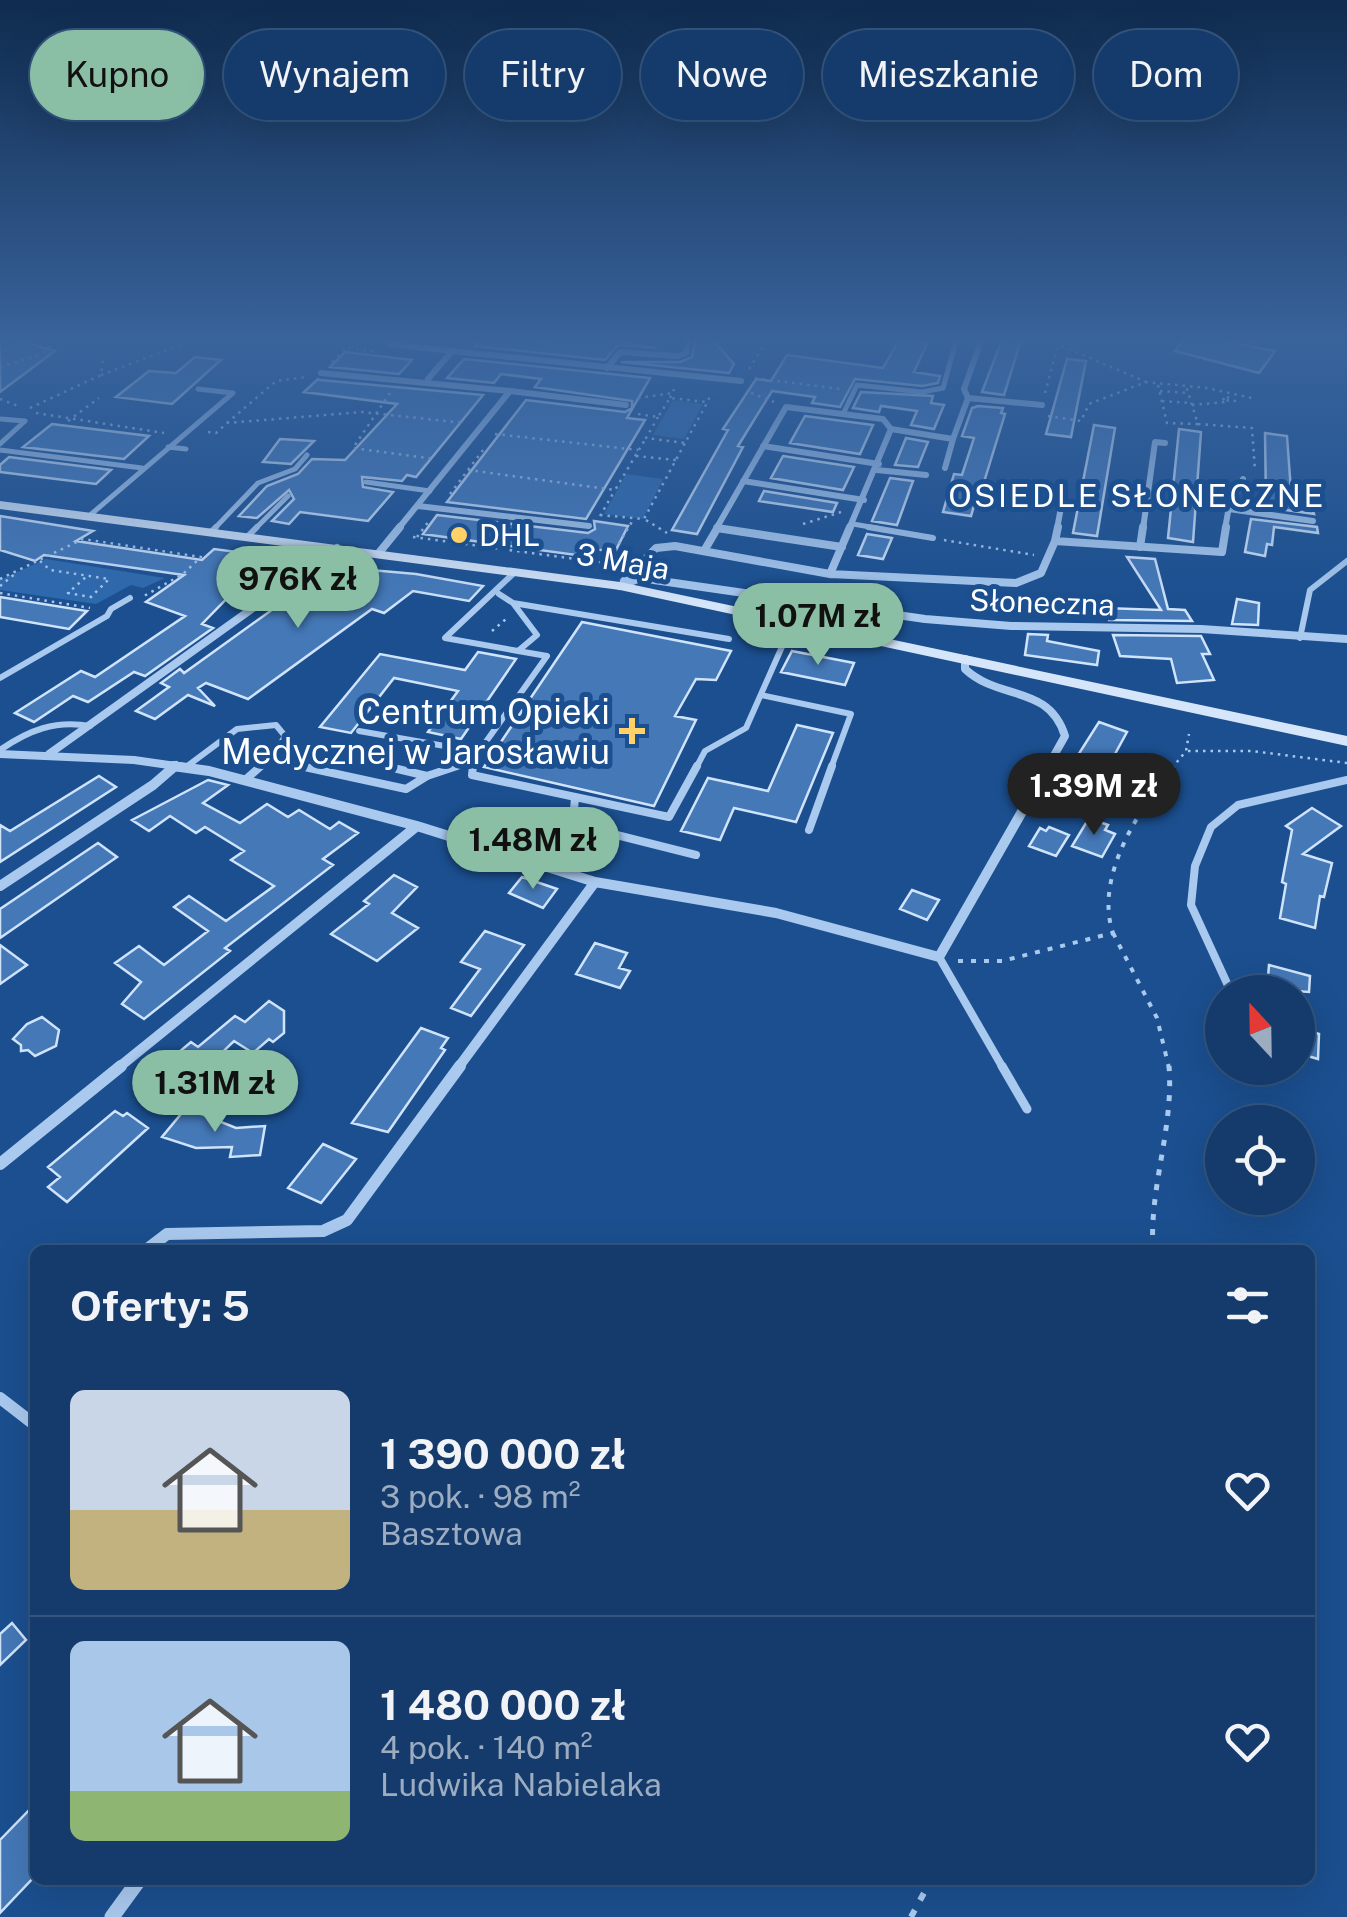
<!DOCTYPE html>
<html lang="pl">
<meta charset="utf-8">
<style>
body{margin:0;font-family:"Public Sans",sans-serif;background:#214673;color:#f1f3f6;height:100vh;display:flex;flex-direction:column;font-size:38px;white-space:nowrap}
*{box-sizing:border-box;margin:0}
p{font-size:32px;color:#9dadc1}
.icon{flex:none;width:55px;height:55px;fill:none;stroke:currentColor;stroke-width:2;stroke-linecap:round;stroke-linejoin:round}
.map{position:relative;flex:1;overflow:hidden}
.details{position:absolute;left:30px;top:1245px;width:1285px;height:640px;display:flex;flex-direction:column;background:#143b6b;border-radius:15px;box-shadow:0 10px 40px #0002,0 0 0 2px #33557e}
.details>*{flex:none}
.top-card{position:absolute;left:30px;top:30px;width:1288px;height:90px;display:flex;gap:20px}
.needle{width:65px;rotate:338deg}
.fabs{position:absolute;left:1205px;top:975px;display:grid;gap:20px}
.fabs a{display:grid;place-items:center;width:110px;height:110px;border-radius:50%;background:#143b6b;box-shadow:0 10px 40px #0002,0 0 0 2px #33557e;font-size:50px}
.price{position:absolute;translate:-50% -85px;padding:0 22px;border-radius:35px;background:#8abfa5;color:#111;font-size:32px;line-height:65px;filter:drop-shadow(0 2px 5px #0008)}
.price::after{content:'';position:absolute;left:50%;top:60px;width:30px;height:22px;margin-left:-15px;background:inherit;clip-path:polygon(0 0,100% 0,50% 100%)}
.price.on{background:#222;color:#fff}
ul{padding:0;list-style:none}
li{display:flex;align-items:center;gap:30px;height:250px;padding:0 40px}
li+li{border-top:2px solid #33557e}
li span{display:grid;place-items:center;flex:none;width:280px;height:200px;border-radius:15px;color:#555}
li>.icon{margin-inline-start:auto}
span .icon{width:120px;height:120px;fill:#fffc;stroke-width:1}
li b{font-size:42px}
h2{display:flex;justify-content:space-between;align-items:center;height:120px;padding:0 40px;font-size:42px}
.chip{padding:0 35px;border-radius:45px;background:#143b6b;box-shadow:0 10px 40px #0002,0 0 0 2px #33557e;font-size:35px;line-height:90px}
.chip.on{background:#8abfa5;color:#111}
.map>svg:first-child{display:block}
.green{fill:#2e69ad}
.building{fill:#4478b7;stroke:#cfe3fa;stroke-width:2.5}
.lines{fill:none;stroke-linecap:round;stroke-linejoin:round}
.path-far3{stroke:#a9c9ee;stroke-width:2.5;stroke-dasharray:2.5 5;stroke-linecap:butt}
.path-far2{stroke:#a9c9ee;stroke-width:4;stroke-dasharray:5 8;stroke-linecap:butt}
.path-far1{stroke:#a9c9ee;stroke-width:5;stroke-dasharray:6 9;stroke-linecap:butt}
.path{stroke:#a9c9ee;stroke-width:6;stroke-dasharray:8 11;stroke-linecap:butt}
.lane-far3{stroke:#a9c9ee;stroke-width:5}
.lane-far2{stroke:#a9c9ee;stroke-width:6}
.lane-far1{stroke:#a9c9ee;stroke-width:8}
.lane{stroke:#a9c9ee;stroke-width:9}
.street-far4{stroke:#a9c9ee;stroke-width:6}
.street-far3{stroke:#a9c9ee;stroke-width:8}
.street-far2{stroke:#a9c9ee;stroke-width:10}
.street-far1{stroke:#a9c9ee;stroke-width:12}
.street{stroke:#a9c9ee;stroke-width:15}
.secondary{fill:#d6e6fa;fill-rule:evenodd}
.poi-dot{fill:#ffd166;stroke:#1b4f8f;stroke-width:4}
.labels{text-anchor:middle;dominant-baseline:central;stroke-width:10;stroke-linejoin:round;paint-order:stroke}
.far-poi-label{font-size:30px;fill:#fff;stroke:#1b4f8f;text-anchor:start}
.far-street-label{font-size:30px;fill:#fff;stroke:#1b4f8f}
.far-neighbourhood-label{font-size:32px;letter-spacing:2.5px;fill:#fff;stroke:#1b4f8f}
.poi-label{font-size:35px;fill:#fff;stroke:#1b4f8f;text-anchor:end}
</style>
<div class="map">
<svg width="1347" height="1917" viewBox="0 0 1347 1917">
<rect width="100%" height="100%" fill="#1b4f8f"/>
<path class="green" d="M673 400 703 404 684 439 653 435Z
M626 474 663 479 643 519 604 514Z
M46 559 165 578 143 588 131 585 96 604 0 590V580Z"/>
<path class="building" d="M483 337 554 341 557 337H586L656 348 618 345 605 360 475 346Z
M696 337H708L720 348 734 364 729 373 621 362H680L692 357Z
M1003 337H1022L1004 395 982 392Z
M1185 337H1228L1233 343 1275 351 1259 373 1175 351Z
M11 338 55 351 0 392V343Z
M899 340 927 344 914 372 940 376 938 383 922 386 855 379 840 407 812 403 815 397 772 391 738 446 743 447 697 534 672 530 728 430 723 429 756 379 771 381 787 355 883 368Z
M345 352 412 360 399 374 330 367Z
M195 357 221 360 172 404 116 397 149 371 176 373Z
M464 359 650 378 627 418 645 420 586 519 447 502 526 400 625 412 632 408V401L535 387 541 379 501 374 494 383 447 378Z
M1067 359 1086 361 1071 437 1046 434Z
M318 379 320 380 483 395 416 477 407 475 402 481 362 477 363 487 393 492 368 521 300 512 289 524 272 521 294 499 289 490 257 518 239 516 267 486 298 474 312 459 345 460 397 404 304 392Z
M861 392 933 396 931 403 944 405 934 429 911 425 917 411 881 406 879 412 853 408Z
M978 406 1003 408 1001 413 1005 414 984 482H981L971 516 943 512 954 474 962 475 974 438 962 436 972 408Z
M805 416 873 425 860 454 790 443Z
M52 424 149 436 124 459 23 447Z
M1094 425 1115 428 1097 536 1073 533Z
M1179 429 1201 432 1193 542 1168 538Z
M1265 433 1287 436 1292 505 1312 508 1314 514 1251 505V500L1266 502Z
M906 438 928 442 918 467 895 465Z
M280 439 314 441 291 464 263 462Z
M783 456 854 467 843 490 771 478Z
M9 457 111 470 96 484 0 472V465Z
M890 478 913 481 897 525 872 521Z
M764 491 837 503 833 512 759 501Z
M437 515 588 533 595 529 594 521 628 526 615 552 580 547 576 555 423 534Z
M0 516 93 531 76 541 202 560 214 549 305 561 283 578 261 575 255 582 244 581 202 624 213 628 145 676 134 672 88 702 73 696 34 722 15 713 81 671 95 677 185 616 146 602 184 575 44 555 35 561 0 550Z
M1251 519 1317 527 1318 533 1274 527 1272 545 1267 544 1265 556 1245 552Z
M867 534 892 538 883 559 858 555Z
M1127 557 1155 559 1168 609 1185 610 1192 621 1109 620 1105 608 1161 610Z
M327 564 364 576 371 570 416 574 483 586 469 601 413 591 384 613 372 609 248 699 206 683 198 688 215 706 188 695 155 719 136 711 169 687 161 683 180 669 184 673 312 581 305 580Z
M0 597 87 611 69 629 0 617Z
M1237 599 1259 603 1258 625 1232 624Z
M582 622 731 651 716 680 696 679 675 716 696 720 654 806 484 767Z
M1028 634 1048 635 1047 641 1099 651 1097 665 1025 655Z
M1113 635 1201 636 1210 654H1202L1214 680 1177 683 1171 659 1120 656Z
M792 651 854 663 845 685 781 672Z
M478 652 516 659 461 739 428 732 458 691 394 678 351 733 320 727 380 654 465 670Z
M1099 722 1127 732 1103 776 1100 775 1082 803 1054 793Z
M797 725 833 733 796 822 734 808 720 840 681 831 708 778 768 791Z
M99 776 116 787 0 862V825L10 831Z
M208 780 228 785 203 803 240 823 267 804 288 817 299 810 330 829 339 822 358 833 323 859 333 865 225 948 230 951 144 1019 122 1004 141 982 115 963 139 946 164 965 208 931 174 907 189 896 226 921 274 886 231 860 244 851 205 827 196 833 170 816 149 831 132 820Z
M1312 808 1341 826 1303 854 1332 863 1324 897 1320 896 1315 928 1280 918 1286 884 1282 882 1292 830 1286 826Z
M1089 818 1108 825 1105 830 1115 834 1102 857 1072 846Z
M1049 827 1069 835 1056 856 1029 846 1040 828 1046 831Z
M98 843 117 857 0 938V909Z
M394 875 417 887 392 913 418 928 377 961 331 934 369 904 364 901Z
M522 877 557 889 543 908 509 893Z
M912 890 939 900 927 920 900 909Z
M485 931 524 945 471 1016 451 1008 480 969 461 962Z
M595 943 627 953 619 968 630 971 620 988 576 974Z
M0 945 27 965 0 984Z
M1269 965 1310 976 1309 992 1267 989Z
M269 1001 284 1011V1033L273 1042 269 1039 253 1053 234 1041 181 1092 154 1073 191 1042 198 1047 235 1016 245 1022Z
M42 1017 59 1030 56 1046 35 1056 28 1050 21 1051V1045L13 1039 27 1024Z
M421 1028 448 1038 441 1048 445 1050 388 1132 352 1123Z
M1298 1028 1319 1034 1318 1059 1298 1053Z
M186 1108 236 1128 265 1126 260 1155 230 1157 232 1147 196 1148 162 1137Z
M115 1111 123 1116 127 1113 148 1128 67 1202 48 1187 60 1177 48 1167Z
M323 1144 356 1159 321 1203 288 1188Z
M12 1623 26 1640 0 1665V1634Z
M35 1804V1876L0 1913V1840Z"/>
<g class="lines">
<path class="path-far3" d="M1041 337 1146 382
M332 362 346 348 377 352
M0 367 39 355 62 337
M749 369 766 342 759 337
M101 375 202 337
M755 378 840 389
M1158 385 1167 423 1198 424 1186 386
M1160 391 1189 393
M390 393 353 448 435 459
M751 393 774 402
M1045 393 1058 345
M1227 397 1235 401 1222 400Z
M638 398 673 393
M670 398 675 387
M0 399 18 406
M1162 401 1192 403
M1192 405 1225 402
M30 408 101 375 103 358
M36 413 164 433
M638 414 658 417 670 398 707 402 712 393
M1048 416 1081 421 1089 404 1146 382 1207 388 1256 399
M658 417 646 438 685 443 707 403
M68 421 99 398
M227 423 276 381 306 377
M1198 424 1252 428 1255 471
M208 432 216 433 227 423 362 412 464 423
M495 434 638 450
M636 456 676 460
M468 470 615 490 646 438
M450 494 483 450
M600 515 644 519 685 443
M600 516 615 490
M646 520 667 533
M803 524 841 512
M413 537 620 565
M417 537 429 521
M944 540 1034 555
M40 561 50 570 109 579 91 597 68 593 87 576
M607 563 633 520
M0 579 83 539 201 557 183 574 144 596
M0 586 16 573
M0 593 90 608
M492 631 506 619
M1188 751H1252L1347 763
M1172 768 1186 751 1189 734"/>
<path class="path-far2" d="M1113 933 1157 1018 1169 1068
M958 961H1002L1113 933C1094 877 1139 809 1174 766"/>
<path class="path-far1" d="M1153 1250C1149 1187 1174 1128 1169 1066"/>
<path class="path" d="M911 1917 931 1880"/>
<path class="lane-far3" d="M1234 337 1253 341
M198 389 233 393
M843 414 857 385 922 392 943 388 956 341 925 337
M0 444 25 421 1 419
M168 447 186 449
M0 450 142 468
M366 482 430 491
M89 516 233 393
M853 524 882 529
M214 529 258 483 295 469 307 455
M255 529 288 496"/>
<path class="lane-far2" d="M868 527 933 538
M212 531 216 527
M248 536 257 527
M499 594 513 603 537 635 518 651 445 638 515 572
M513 603 729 639
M1300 638 1310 590 1347 561
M0 678 107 616 111 609 130 598
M761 695 851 714 831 768
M359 731 479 752
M0 750C29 730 55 720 90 726
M186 767 237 729 276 725 285 736 275 753 258 768
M311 768 292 764 310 747 396 768
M449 768 473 760 547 656 518 651
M472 768 473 760
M696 768 705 751 746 728 793 622"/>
<path class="lane-far1" d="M300 766 406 789 427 776
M385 766 427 776
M473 766 472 775 669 817 697 766
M427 776 457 766
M245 780 261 766
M575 797 573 824 696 855
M809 830 832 766
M939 957 1003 1068
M1231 992 1191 905 1195 866 1211 827 1238 805 1347 780"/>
<path class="lane" d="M1002 1066 1027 1109"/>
<path class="street-far4" d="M389 344 452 351
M607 368 620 352 678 356 686 353 689 337
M321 373 510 391 398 529
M428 379 452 351 741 381
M510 391 626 405
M968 398 1042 405
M891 429 953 439 968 398 964 389 982 338
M763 446 879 464
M945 468 953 439
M877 470 926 475
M743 481 864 500
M418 506 589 526
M1229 509 1313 521
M717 528 724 529
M716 529 786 407 883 419 891 429 849 529
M1057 529 1064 491
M1143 529 1155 442 1165 443
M1225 529 1228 512 1243 479"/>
<path class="street-far3" d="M717 528 842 547
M1055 541 1058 527
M1140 547 1143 527
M704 551 718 527
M378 554 400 527
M830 574 850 527
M624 581 656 548 675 546 830 574 1016 583 1041 573 1055 541 1222 552 1226 527
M620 586 640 578 925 619 1011 626 1201 629 1347 639
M965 659V669C999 701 1049 684 1065 736L1047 768
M0 754 134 760 190 768
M49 754 337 548
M172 768 176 765"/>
<path class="street-far2" d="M173 766 209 771 417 826 595 882 776 913 939 957 1048 766
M0 886 153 785 175 766
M118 1068 417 826
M458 1068 595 882"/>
<path class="street-far1" d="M0 1164 121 1066
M146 1250 167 1234 323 1231 347 1220 460 1066
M0 1398 35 1425"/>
<path class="street" d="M112 1917 139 1880"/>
<path class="secondary" d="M0 501 620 582 1347 736V746L620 590 0 509Z"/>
</g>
<linearGradient id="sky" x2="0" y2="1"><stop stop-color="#0f2b4f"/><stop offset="0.56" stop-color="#39639b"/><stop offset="1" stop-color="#39639b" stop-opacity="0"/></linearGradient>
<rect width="1347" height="606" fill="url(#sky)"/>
<g class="poi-dot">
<circle cx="459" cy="535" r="10"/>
<path d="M627 716h10v10h10v10h-10v10h-10v-10h-10v-10h10z"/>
</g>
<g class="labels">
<g class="far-poi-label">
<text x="479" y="535">DHL</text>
</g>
<g class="far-street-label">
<text transform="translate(623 561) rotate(10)">3 Maja</text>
<text transform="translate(1042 602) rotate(2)">Słoneczna</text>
</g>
<g class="far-neighbourhood-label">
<text x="1137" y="495">OSIEDLE SŁONECZNE</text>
</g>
<g class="poi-label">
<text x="610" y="711">Centrum Opieki<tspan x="610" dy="40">Medycznej w Jarosławiu</tspan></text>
</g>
</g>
</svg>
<div class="fabs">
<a><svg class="needle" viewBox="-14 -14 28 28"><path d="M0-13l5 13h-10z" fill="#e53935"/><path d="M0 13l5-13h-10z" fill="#9dadc1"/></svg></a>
<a><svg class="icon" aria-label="locate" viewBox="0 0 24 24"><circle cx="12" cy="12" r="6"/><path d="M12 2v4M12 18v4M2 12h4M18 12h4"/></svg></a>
</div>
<b class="price" style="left:298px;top:631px">976K zł</b>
<b class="price" style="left:818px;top:668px">1.07M zł</b>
<b class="price on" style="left:1094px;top:838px">1.39M zł</b>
<b class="price" style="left:533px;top:892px">1.48M zł</b>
<b class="price" style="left:215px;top:1135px">1.31M zł</b>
<div class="top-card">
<a class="chip on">Kupno</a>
<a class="chip">Wynajem</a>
<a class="chip">Filtry</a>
<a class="chip">Nowe</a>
<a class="chip">Mieszkanie</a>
<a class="chip">Dom</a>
</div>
<section class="details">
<h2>Oferty: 5<svg class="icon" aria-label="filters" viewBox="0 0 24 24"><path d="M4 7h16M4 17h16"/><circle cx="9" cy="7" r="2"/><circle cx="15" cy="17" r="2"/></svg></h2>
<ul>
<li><span style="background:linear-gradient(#c9d6e8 60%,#c2b280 0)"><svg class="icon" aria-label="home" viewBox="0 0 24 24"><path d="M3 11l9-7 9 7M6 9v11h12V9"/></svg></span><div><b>1 390 000 zł</b><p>3 pok. · 98 m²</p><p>Basztowa</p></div><svg class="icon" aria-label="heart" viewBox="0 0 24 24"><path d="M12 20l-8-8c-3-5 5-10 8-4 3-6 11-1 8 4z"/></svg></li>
<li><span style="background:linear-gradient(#a9c7e8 75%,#8fb573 0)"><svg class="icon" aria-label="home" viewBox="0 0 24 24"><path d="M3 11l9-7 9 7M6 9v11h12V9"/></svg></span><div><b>1 480 000 zł</b><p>4 pok. · 140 m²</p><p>Ludwika Nabielaka</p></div><svg class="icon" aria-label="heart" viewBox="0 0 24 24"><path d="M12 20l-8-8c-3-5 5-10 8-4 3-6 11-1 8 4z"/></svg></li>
</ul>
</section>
</div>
